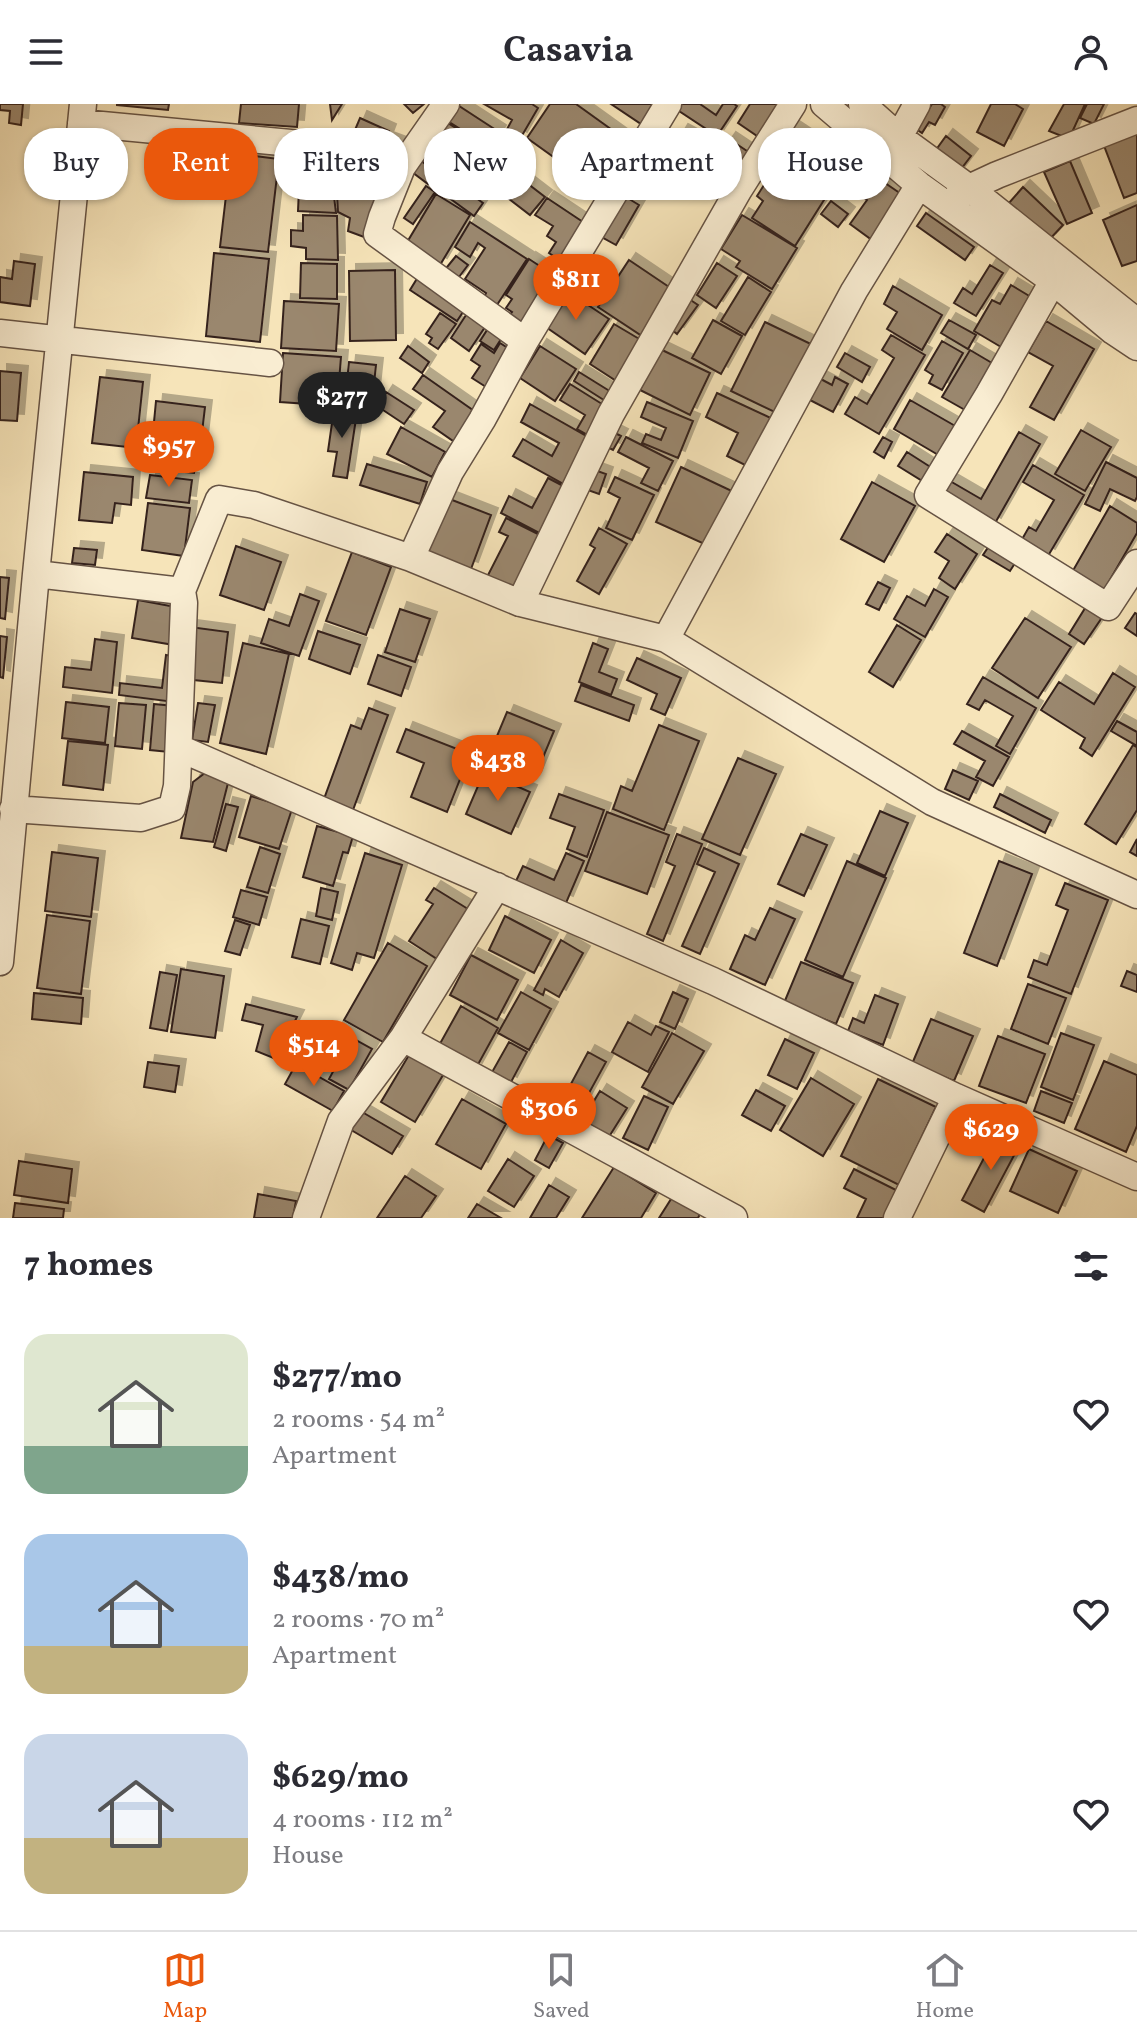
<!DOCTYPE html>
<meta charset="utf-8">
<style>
body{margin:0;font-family:Vollkorn,serif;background:#f7f7f7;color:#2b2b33;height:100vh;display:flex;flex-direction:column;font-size:30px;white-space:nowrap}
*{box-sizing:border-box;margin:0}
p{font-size:26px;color:#7c7c81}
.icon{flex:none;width:44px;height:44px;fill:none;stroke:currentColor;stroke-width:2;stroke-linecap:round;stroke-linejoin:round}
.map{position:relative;height:1114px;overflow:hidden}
.details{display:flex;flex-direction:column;background:#fff;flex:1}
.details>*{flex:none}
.guide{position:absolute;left:24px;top:24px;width:1090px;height:72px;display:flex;gap:16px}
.price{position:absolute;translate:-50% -68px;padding:0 18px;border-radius:28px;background:#ea580c;color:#fff;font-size:26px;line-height:52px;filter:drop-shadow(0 2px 4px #0008)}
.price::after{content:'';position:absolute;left:50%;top:48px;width:24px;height:18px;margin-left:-12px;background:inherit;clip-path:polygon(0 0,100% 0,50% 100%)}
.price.selected{background:#222;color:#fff}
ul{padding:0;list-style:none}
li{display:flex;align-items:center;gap:24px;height:200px;padding:0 24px}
li span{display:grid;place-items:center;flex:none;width:224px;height:160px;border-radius:24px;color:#555}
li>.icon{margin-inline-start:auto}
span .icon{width:96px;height:96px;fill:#fffc;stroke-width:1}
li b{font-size:34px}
h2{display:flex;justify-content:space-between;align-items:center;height:96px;padding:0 24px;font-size:34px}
.pill{padding:0 28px;border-radius:32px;background:#fff;box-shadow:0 2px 6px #0004;font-size:28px;line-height:72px}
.pill.selected{background:#ea580c;color:#fff}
header{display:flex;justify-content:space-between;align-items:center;height:104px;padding:0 24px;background:#fff;font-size:36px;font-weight:700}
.tab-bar{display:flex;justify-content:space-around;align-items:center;height:112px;border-top:2px solid #e1e1e2;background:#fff;font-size:22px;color:#7c7c81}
.tab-bar a{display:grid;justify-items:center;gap:4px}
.tab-bar .selected{color:#ea580c}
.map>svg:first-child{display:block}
.building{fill:#9a876e;stroke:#36231d;stroke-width:2;filter:url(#shadow)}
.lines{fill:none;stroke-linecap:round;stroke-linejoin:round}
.street-casing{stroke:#665344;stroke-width:29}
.street{stroke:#f9edd2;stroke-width:26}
</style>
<header><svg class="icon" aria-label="menu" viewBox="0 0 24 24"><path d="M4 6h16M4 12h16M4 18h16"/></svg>Casavia<svg class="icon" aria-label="person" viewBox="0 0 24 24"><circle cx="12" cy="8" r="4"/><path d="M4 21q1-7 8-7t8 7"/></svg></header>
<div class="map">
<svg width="1137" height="1114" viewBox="0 0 1137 1114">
<defs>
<filter id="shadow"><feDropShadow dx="7" dy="-7" stdDeviation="0" flood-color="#0004"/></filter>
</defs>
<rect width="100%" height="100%" fill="#f6e4b9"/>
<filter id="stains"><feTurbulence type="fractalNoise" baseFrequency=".0025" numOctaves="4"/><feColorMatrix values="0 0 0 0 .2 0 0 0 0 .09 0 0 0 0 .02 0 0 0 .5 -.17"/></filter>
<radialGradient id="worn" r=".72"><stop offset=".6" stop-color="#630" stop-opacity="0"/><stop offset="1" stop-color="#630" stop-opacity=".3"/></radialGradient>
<path class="building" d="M0 0H23L21 21 9 19 10 7 0 6Z
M117 0H169L168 6 117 1Z
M241 0H299L297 23 239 19Z
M330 0H342L332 16Z
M404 0H424L413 9Z
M456 0 499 28 489 43 446 16Z
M484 0H532L538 4 520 35 506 27 512 16Z
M550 0H576L633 41 601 87 527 34Z
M611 0H659L644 22Z
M680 0H700L716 11 723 0H734L737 2 717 32 676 5Z
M750 0H786L763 36 738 19Z
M932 0H941L945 3 935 21 929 18 922 29 916 25Z
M991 0H1015L1023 5 1004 42 977 28Z
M1064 0H1085L1069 35 1049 27Z
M1087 0H1104L1094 20 1080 14Z
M360 14 389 27 386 35 400 40 385 77 341 59Z
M443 16 508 57 491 84 426 43Z
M791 23 815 39 805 54 792 46 784 58 773 52Z
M681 27 707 41 691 70 665 55Z
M1137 27V89L1124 94 1103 39Z
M946 32 971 52 958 69 933 50Z
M729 35 753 51 726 91 702 74Z
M821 45 846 61 795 142 752 114 763 97 757 92 778 59 788 65 796 53 810 62Z
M231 49 279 55 268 148 220 143Z
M307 51 329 52 336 109 298 107 300 62H306Z
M420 56 437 69 428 80 412 68Z
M1070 57 1092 109 1067 120 1044 68Z
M863 64 907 94 876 139 850 120 867 96 850 84Z
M340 65 387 87 364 133 348 127 350 114 338 108 336 73Z
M510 66 545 93 530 111 496 85Z
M446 72 483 99 474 112 437 85Z
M426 82 435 88 413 120 404 114Z
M1023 83 1063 121 1049 136 1009 99Z
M436 90 470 111 440 161 406 140Z
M621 90 639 101 616 141 598 131Z
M547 94 586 120 562 158 549 149 556 138 547 132 553 122 535 111Z
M831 97 848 110 838 123 821 110Z
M1137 101V157L1122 162 1103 116Z
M926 109 974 143 965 156 917 122Z
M303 111 337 112 338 156 306 155V144L291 142V126L303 127Z
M742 111 797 144 772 185 736 163 740 157 721 145Z
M470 118 527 155 497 201 484 193 486 189 465 175 485 144 478 139 470 153 455 143Z
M214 149 269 155 260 238 206 232Z
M456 152 468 161 456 177 443 168Z
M529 155 555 172 521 224 507 215 512 208 506 204 512 195 506 191Z
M629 156 675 187 645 234 598 203Z
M14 157 35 160 30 202 0 198V173L12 175Z
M301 159 337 160V195L300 194Z
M717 159 737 172 716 204 697 191Z
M990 161 1003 169 976 212 954 199 963 184 972 190Z
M395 166 396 236 350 237 349 167Z
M418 173 465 205 457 217 410 186Z
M748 173 771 188 745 231 721 217Z
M1011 181 1031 193 1001 243 974 227 992 196 1000 200Z
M893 182 942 211 922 246 887 225 897 208 884 200Z
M567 187 609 215 585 250 543 221Z
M686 193 698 201 677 230 666 221Z
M284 197 339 200 336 247 281 244Z
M468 208 487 220 469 247 451 234Z
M440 209 456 220 438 245 429 239 432 234 426 230Z
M713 216 742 232 721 270 692 254Z
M949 216 976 231 968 245 941 229Z
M1046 217 1094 245 1054 316 1030 303 1053 262 1028 248Z
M765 218 815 242 781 311 731 287Z
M614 220 646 239 621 280 590 260Z
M489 223 503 232 494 246 480 237Z
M891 231 925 251 879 330 845 310 855 293 867 300 894 254 882 246Z
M942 237 963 249 942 286 929 279 933 271 925 266Z
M500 239 511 246 486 283 472 274 480 262 471 256 481 240 494 249Z
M408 242 429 258 422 269 400 254Z
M540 242 576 265 555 297 520 274Z
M660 245 710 269 690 311 640 286Z
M970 246 992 259 965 306 942 293Z
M283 249 341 253 337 302 280 298Z
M845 249 870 263 862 278 837 263Z
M349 258 376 261 372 298 345 295Z
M0 267 21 269 17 317 0 316Z
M579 268 616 291 610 300 574 277Z
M423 271 477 309 456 339 433 323 445 307 413 285Z
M100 273 143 278 136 344 92 339Z
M817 273 832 281 835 273 848 280 833 308 806 294Z
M570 280 610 305 593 334 577 325 585 311 560 296Z
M386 288 414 306 404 320 377 302Z
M717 289 775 316 751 364 727 352 738 329 706 313Z
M910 296 957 323 940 352 894 325Z
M156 297 205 303 200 345 152 339Z
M647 298 693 317 678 354 642 339 646 330 661 336 666 324 641 313Z
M530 300 595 337 569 383 513 352 523 335 552 352 559 339 521 318Z
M334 305 357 308 347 374 333 372 337 348 328 347Z
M401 323 445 348 432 373 387 350Z
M1081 326 1111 343 1085 387 1055 370Z
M611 327 621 332 613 346 603 341Z
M1019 328 1040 340 994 421 941 391 950 377 981 395Z
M626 333 673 357 658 387 641 379 649 364 618 348Z
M883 333 892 338 884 354 874 348Z
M149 340 196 346 194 369 146 364Z
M907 348 932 364 924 378 898 362Z
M1106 358 1137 374V393L1135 397 1110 385 1100 407 1085 400Z
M367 360 427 378 420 400 360 381Z
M1033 361 1084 391 1048 452 1021 437 1029 423 1036 427 1054 396 1023 378Z
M681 363 736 389 711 443 656 418Z
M589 364 606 370 599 390 582 384Z
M84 368 133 373 131 401 115 399 112 419 79 416Z
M150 371 192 376 189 399 146 394Z
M615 373 654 391 632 436 606 424 620 394 608 388Z
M548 374 569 385 545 432 501 409 509 392 532 404Z
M872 378 915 402 884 458 841 435Z
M447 394 491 411 471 465 426 448Z
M148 399 190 404 184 452 142 446Z
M1110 402 1137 419V429L1103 488 1071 470Z
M506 414 544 433 515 490 486 475 508 432 499 428Z
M599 424 627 440 599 490 577 477 595 444 590 441Z
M947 430 977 450 955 485 939 474 949 457 935 448Z
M991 439 1017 456 1010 467 983 451Z
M236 442 281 458 264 506 220 491Z
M74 444 97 446 95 461 72 459Z
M352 448 391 463 366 531 326 517Z
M0 473 9 474 5 515 0 514Z
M878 478 890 484 879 506 866 500Z
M934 485 948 493 925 533 894 515 907 492 925 502Z
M300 490 319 497 299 552 261 539 269 515 289 522Z
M138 496 181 504 174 541 132 534Z
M1087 501 1103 512 1084 540 1069 530Z
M400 505 430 515 415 558 385 548Z
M1135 509 1137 510V532L1125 524Z
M1025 514 1071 543 1038 594 992 564Z
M897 521 921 536 893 583 869 568Z
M190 523 228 528 222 579 184 575Z
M318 527 360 541 350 570 309 555Z
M0 532 7 533 3 574 0 573Z
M95 535 117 538 112 589 63 583 65 563 91 566Z
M243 539 289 550 266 650 220 639Z
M593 539 608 545 599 568 617 575 611 591 579 578Z
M166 551 180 553 174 598 119 591 120 579 162 584Z
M378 551 411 563 401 592 368 580Z
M637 554 681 574 665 611 651 605 657 590 627 576Z
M1113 569 1135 583 1092 652 1080 644 1085 634 1041 606 1059 578 1094 600Z
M983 573 1036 604 1010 650 996 642 1013 612 985 596 979 606 967 600Z
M581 581 634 601 629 617 575 597Z
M66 598 109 603 105 639 62 634Z
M119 599 146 601 142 645 115 642Z
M198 599 215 601 208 638 192 636Z
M154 600 174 602 169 648 150 646Z
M369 604 388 611 353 706 324 695 351 621 361 625Z
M507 608 554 627 534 675 487 656Z
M1117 617 1137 628V642L1111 627Z
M659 621 699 637 664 726 613 705 621 682 632 687Z
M406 625 470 650 447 708 411 693 424 659 397 648Z
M962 627 1009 653 993 682 976 673 985 657 954 640Z
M68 637 108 641 103 686 63 681Z
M1133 641 1137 643V706L1116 740 1085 720Z
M738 654 776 670 740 751 702 735Z
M953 666 978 677 969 696 945 685Z
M484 668 530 688 511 730 466 710Z
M205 669 228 679 213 738 181 734 193 678Z
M559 690 604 706 587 753 567 745 575 723 550 714Z
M1000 690 1051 716 1045 729 994 703Z
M251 692 292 705 279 745 239 733Z
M226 700 238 703 226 747 214 743Z
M880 707 908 719 885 772 857 759Z
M607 708 669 731 647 790 585 767Z
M317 722 353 732 348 749 343 748 333 782 303 773Z
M677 730 702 740 663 837 647 830 675 762 666 758Z
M801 730 827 741 804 792 778 780Z
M1137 735V752L1130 748Z
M260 743 280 750 268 789 247 783Z
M704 744 739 760 700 850 682 842 715 768 697 760Z
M52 748 98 754 91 813 45 807Z
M365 749 402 761 374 854 357 849 352 866 331 859Z
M566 749 584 757 566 799 516 777 523 762 554 776Z
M847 757 886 774 843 873 805 856Z
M999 757 1032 770 997 862 964 849Z
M1065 779 1108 796 1071 890 1028 873 1034 856 1047 861 1068 806 1056 801Z
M321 784 338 788 332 816 316 812Z
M434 784 468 805 437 855 409 837 433 800 426 796Z
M241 786 267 793 259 821 233 813Z
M770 804 795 815 765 881 730 865 745 831 755 836Z
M47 811 90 817 81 890 37 884Z
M505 812 551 836 534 869 489 846Z
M301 815 329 822 320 860 292 853Z
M235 816 250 821 240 851 225 847Z
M561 836 583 849 559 893 545 885 543 891 534 886Z
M388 839 427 862 383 938 344 916Z
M471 851 518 876 497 916 450 891Z
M801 858 853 879 836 920 784 899Z
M181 865 224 872 215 934 171 928Z
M1127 867 1137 871V888L1121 882Z
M160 868 177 871 167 927 150 924Z
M1028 880 1066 894 1048 940 1011 925Z
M521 888 551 905 529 946 498 929Z
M673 888 688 895 675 925 660 918Z
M34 889 83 894 81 920 32 915Z
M875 891 898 900 883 941 848 927 853 914 864 919Z
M246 900 297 913 276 955 256 947 263 921 242 916Z
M461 902 498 924 475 966 437 945Z
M931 915 973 932 954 977 912 960Z
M628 918 651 931 656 922 669 928 648 968 612 948Z
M336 925 372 945 349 986 329 975 343 949 328 940Z
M672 929 704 947 673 1000 642 983Z
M1061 929 1094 941 1073 996 1041 983Z
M998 932 1045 950 1026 999 979 982Z
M785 935 814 949 797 985 768 971Z
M509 938 527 948 510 980 491 970Z
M588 948 606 958 583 1000 565 991Z
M409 951 443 971 415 1018 381 998Z
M1104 957 1137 971V1022L1126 1048 1075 1025Z
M148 958 179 962 175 988 144 983Z
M296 960 344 987 333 1007 285 980Z
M811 974 854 1000 823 1052 780 1026Z
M878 975 936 1003 899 1081 841 1052Z
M756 986 785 1002 771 1027 742 1011Z
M600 987 627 1004 607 1036 580 1020Z
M1041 987 1072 999 1064 1019 1034 1007Z
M644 992 668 1003 648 1046 623 1034Z
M462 995 506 1020 481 1065 436 1040Z
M357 1005 403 1032 392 1050 346 1023Z
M997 1029 1020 1040 984 1108 962 1096Z
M548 1031 563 1039 549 1064 535 1056Z
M1029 1045 1077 1067 1058 1109 1010 1087Z
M508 1055 534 1072 514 1103 488 1087Z
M19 1057 72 1065 68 1099 14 1091Z
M614 1063 656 1089 641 1114H582Z
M854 1065 898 1087 885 1114H857L866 1095 844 1084Z
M405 1072 436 1092 421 1114H377Z
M549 1081 569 1093 556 1114H530Z
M258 1090 296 1097 293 1114H254Z
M673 1092 700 1110 698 1114H659Z
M15 1099 64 1105 63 1114H13Z
M477 1100 501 1114H468Z"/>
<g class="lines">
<g class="street-casing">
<path id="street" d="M446 0 402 63 382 113 377 130 525 237
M824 0 919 81 1053 177 1113 227 1137 243
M862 0 899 33 969 84 1137 218
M81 19 323 42
M899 33 917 0
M957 93 969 84 997 71 1137 16
M1053 177 989 290 928 391 1108 503 1137 459
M0 229 270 259
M411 454 450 368 482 316 525 237 668 0
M36 470 182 487
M520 499 611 310 738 87 793 0
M666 535 854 187 919 81
M179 644 713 877 956 993 1137 1073
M13 705 141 714 172 704 177 682 184 499 182 487 219 395 254 401 411 454 520 499 666 535 932 698 1137 791
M0 858 36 470 83 0
M403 934 734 1114
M306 1114 341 1017 403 934 497 782
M897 1114 956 993"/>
</g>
<use href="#street" class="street"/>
</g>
<rect width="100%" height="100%" filter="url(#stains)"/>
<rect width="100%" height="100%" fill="url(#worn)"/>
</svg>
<b class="price" style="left:576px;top:218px">$811</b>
<b class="price selected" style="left:342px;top:336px">$277</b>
<b class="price" style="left:169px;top:385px">$957</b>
<b class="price" style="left:498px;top:699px">$438</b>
<b class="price" style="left:314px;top:984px">$514</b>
<b class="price" style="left:549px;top:1047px">$306</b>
<b class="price" style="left:991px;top:1068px">$629</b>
<div class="guide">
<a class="pill">Buy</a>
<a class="pill selected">Rent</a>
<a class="pill">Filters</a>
<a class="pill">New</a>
<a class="pill">Apartment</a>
<a class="pill">House</a>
</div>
</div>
<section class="details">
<h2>7 homes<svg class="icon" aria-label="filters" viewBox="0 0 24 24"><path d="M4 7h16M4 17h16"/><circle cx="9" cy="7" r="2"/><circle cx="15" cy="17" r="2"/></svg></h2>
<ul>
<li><span style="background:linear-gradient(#dfe7d0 70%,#7fa58c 0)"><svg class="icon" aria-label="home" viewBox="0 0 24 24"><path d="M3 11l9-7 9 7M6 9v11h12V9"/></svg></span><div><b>$277/mo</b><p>2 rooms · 54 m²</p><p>Apartment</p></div><svg class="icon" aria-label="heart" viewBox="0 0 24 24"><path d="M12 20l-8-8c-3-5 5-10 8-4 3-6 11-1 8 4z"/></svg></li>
<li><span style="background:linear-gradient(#a9c7e8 70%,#c2b280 0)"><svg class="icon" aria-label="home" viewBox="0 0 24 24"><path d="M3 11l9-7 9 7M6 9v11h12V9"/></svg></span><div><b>$438/mo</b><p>2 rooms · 70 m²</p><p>Apartment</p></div><svg class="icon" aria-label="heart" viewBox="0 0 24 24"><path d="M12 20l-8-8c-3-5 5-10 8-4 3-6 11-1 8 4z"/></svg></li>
<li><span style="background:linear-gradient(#c9d6e8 65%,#c2b280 0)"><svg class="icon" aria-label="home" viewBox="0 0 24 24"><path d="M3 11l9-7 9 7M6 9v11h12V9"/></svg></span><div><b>$629/mo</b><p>4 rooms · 112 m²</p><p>House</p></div><svg class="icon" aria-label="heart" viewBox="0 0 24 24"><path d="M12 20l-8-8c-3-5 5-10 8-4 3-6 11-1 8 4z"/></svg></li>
</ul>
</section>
<nav class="tab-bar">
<a class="selected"><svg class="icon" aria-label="map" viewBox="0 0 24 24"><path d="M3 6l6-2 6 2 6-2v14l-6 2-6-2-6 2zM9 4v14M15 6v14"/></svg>Map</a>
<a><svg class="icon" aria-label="saved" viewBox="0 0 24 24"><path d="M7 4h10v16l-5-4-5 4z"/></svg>Saved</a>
<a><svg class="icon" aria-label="home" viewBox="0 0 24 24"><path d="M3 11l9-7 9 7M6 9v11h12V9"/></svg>Home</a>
</nav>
